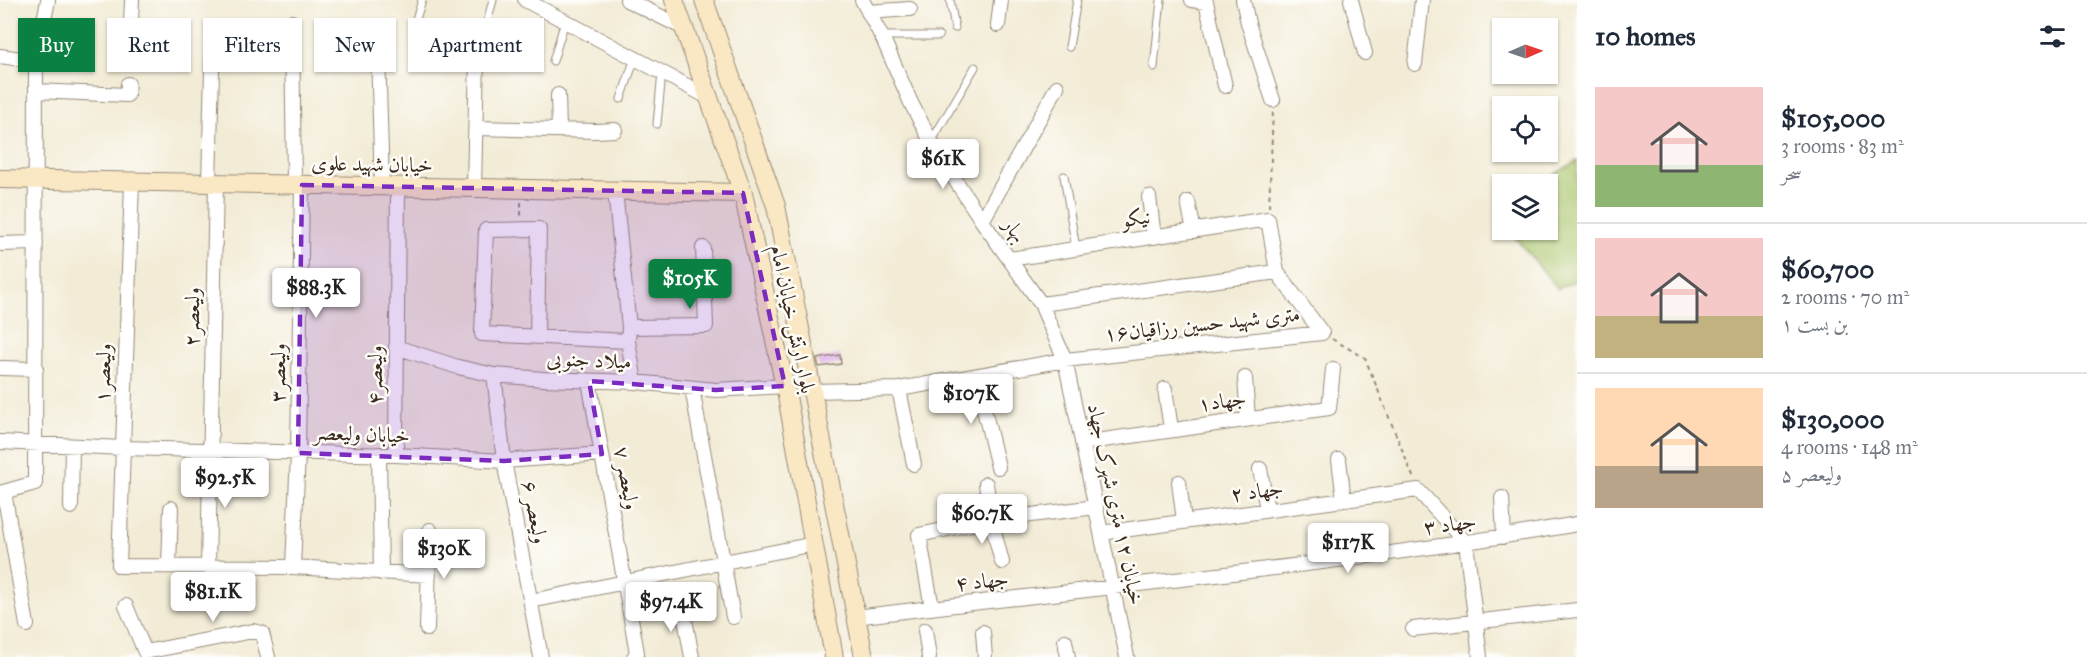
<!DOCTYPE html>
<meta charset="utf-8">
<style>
body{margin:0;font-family:"IM FELL Great Primer",Amiri,serif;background:#f6f6f7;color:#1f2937;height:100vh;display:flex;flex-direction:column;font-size:22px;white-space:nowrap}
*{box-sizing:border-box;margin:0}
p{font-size:20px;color:#747a83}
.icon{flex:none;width:33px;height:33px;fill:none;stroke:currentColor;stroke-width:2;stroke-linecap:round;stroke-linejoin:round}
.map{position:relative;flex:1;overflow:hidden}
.drawer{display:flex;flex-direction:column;background:#fff;width:510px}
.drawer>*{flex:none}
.top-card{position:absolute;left:18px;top:18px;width:570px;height:54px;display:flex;gap:12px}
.needle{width:39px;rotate:88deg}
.buttons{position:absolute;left:1492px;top:18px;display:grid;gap:12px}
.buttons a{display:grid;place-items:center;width:66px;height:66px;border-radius:0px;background:#fff;box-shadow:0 2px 4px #0004;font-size:30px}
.price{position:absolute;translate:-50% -51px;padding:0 14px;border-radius:6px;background:#fff;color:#222;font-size:20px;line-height:39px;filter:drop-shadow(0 2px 3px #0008)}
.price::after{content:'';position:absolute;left:50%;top:36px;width:18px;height:14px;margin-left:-9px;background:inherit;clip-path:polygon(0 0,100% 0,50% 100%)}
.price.selected{background:#0b8043;color:#fff}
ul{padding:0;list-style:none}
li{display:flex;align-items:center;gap:18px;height:150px;padding:0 18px}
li+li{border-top:2px solid #e0e1e3}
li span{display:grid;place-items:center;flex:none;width:168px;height:120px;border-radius:0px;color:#555}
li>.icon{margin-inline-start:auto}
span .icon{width:72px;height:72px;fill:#fffc;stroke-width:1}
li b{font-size:26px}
h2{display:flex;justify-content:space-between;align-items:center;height:72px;padding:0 18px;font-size:26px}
.pill{padding:0 21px;border-radius:0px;background:#fff;box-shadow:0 2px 4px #0004;font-size:21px;line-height:54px}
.pill.selected{background:#0b8043;color:#fff}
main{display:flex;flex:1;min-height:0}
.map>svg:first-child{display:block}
.green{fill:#a9c46a;stroke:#727744;stroke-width:1.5}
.building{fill:#dfacea}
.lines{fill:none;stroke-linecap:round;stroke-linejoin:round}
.service-casing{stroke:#968a7a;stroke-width:9}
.minor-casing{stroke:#968a7a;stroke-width:16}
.secondary-casing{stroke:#968a7a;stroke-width:20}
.path{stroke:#968a7a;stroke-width:2;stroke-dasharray:4.5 4.5;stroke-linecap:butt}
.service{stroke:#fff;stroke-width:7}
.minor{stroke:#fff;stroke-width:14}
.secondary{stroke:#fae7c3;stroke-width:18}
.marked{fill:#7b2cbf;fill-opacity:0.2;stroke:#7b2cbf;stroke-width:4.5;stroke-dasharray:12 8;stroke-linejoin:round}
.labels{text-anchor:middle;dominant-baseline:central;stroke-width:5;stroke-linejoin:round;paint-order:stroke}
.street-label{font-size:21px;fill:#3b2a1e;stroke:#fdfcf7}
</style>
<main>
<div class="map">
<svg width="1577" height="657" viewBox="0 0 1577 657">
<rect width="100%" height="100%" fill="#fdfcf7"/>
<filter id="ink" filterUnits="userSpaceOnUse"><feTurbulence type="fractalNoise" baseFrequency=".0167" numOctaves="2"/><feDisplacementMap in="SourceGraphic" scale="12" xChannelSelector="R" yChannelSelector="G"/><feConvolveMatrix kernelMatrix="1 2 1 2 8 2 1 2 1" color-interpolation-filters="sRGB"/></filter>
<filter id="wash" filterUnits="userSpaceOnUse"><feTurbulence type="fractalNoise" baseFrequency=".008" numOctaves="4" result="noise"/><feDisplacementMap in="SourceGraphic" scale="24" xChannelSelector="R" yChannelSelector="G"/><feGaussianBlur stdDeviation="1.35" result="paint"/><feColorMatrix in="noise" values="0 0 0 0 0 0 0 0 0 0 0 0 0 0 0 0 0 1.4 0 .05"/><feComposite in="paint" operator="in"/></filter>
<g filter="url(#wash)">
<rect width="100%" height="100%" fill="#f2ebd5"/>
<path class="green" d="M1577 161V280L1558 289 1509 230H1548V184H1538Z"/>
<g id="blocks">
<path class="building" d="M840 355 841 364 819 367 817 359Z"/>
</g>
</g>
<g filter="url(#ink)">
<use href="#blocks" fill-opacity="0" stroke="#968a7a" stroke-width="1.5"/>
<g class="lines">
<g class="service-casing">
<path id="service" d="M950 0 955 28
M416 19 422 0
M484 33 493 0
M881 36H939
M1069 47 1077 0
M553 61 565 21
M1154 67 1161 0
M621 99 635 58
M657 124 662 73
M931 142 975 67
M1064 176 1076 249"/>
</g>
<g class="minor-casing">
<path id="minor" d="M525 0 708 97
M627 0 684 28
M862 0 884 41 911 103 935 149 982 221 1041 304 1065 360 1127 657
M1192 0 1206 2 1225 86
M1243 0 1248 23 1273 100
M1351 0 1365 53
M868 12 910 9
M292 22 294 185
M998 25 1001 0
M130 45 132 0
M378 52 382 187
M0 56 36 61
M1415 64 1422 0
M36 91 127 95 128 84
M558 95 559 130
M476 128 596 131 615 130
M132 182 119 566 293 567 429 575
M209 183 213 32
M474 188 477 57
M615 191 629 327 628 341 635 382
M1149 197 1154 237
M1188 202 1194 231
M982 221 1057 87
M0 244 36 243
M1041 304 1277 272
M629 327 706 326 703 248
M537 337 539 229 486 230 482 334 628 341
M396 347 458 367 494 375 543 379 635 382 716 390 785 386
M0 368 36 369
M494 375 504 461 541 657
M976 376 998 467
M1245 378 1248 419
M589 381 636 647 637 653 634 657
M692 388 733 617
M899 389 914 464
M1165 389 1171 429
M812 391 899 389 1065 360 1322 333 1277 272 1268 219 1010 259
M0 442 122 448 396 455 504 461 602 454
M1082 443 1329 408 1333 369
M379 454 381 573
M396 455 398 187
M1339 460 1344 500
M1260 469 1267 510
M1179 482 1184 521
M986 484 991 520 1002 562
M4 492 27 625
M0 493 35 483 36 61 48 0
M1502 498 1504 537
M71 507 72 446
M1101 533 1418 490 1466 543 1480 657
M169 566 171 508
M208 567 216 183
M293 567 298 453 302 185
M531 601 814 544
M682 603 692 657
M126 606 145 652 253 631 262 633 268 657
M932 608 919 535 991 520 1096 507
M856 617C1096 587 1338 566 1577 524
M427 629 430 530
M1413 629 1577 610
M925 630 929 657
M983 632 985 657
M1065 641 1068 657"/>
</g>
<g class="secondary-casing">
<path id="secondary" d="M674 0 743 193 787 396 834 657
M704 0 776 206 864 657
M0 179 743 193"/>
</g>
<path class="path" d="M521 202V218
M1269 207 1273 111
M1332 339 1365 358 1414 479"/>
<use href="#service" class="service"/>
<use href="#minor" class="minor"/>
<use href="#secondary" class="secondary"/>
</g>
</g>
<path class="marked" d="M302 185 743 193 785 386 716 390 589 381 602 454 504 461 298 453Z"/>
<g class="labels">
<g class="street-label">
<text transform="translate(372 164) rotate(1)">خیابان شهید علوی</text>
<text transform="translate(1136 218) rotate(-9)">نیکو</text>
<text transform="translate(1015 230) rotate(54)">بهار</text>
<text transform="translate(192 317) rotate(-89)">ولیعصر۲</text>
<text transform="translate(793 319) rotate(78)">بلوار ارتش خیابان امام</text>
<text transform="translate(1202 324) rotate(-6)">۱۶متری شهید حسین رزاقیان</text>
<text transform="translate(589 360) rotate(2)">میلاد جنوبی</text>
<text transform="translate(103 373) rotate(-88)">ولیعصر۱</text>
<text transform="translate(278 373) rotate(-89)">ولیعصر۳</text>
<text transform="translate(375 375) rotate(-90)">ولیعصر۴</text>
<text transform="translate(1222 401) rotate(-8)">جهاد۱</text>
<text transform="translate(362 434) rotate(2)">خیابان ولیعصر</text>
<text transform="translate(627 478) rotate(80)">ولیعصر ۷</text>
<text transform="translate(1257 491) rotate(-8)">جهاد ۲</text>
<text transform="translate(1116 504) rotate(78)">خیابان ۱۲ متری شهرک جهاد</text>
<text transform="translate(535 512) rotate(79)">ولیعصر ۶</text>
<text transform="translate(1450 524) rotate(-8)">جهاد ۳</text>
<text transform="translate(982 581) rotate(-6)">جهاد ۴</text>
</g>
</g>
</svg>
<div class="buttons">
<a><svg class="needle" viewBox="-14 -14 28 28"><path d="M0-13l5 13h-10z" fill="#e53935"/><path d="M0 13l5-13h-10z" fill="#747a83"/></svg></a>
<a><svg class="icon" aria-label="locate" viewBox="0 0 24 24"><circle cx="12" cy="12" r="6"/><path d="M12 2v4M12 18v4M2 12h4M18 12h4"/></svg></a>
<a><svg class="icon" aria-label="layers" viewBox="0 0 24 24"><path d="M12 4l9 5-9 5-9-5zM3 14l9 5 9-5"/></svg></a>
</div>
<b class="price" style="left:943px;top:190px">$61K</b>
<b class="price selected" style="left:690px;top:310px">$105K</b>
<b class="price" style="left:316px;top:319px">$88.3K</b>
<b class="price" style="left:971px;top:425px">$107K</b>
<b class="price" style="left:225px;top:509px">$92.5K</b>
<b class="price" style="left:982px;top:545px">$60.7K</b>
<b class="price" style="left:1348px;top:574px">$117K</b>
<b class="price" style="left:444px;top:580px">$130K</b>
<b class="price" style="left:213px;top:623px">$81.1K</b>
<b class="price" style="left:671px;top:633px">$97.4K</b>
<div class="top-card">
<a class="pill selected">Buy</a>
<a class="pill">Rent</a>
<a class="pill">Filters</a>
<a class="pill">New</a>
<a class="pill">Apartment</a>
</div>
</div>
<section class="drawer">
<h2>10 homes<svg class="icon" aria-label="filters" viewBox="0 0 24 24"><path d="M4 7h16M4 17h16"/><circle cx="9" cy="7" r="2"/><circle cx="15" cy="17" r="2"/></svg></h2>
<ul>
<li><span style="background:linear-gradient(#f6c9c9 65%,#8fb573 0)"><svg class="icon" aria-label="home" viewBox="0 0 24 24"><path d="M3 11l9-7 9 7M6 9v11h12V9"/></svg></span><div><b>$105,000</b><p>3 rooms · 83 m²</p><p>سحر</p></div></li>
<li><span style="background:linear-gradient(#f6c9c9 65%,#c2b280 0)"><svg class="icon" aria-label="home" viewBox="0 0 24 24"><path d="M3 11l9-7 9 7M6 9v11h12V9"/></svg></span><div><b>$60,700</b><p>2 rooms · 70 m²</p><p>بن بست ۱</p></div></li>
<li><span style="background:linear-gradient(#ffd9b3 65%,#b9a48a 0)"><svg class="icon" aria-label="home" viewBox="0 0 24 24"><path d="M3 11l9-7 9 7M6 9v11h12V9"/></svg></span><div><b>$130,000</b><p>4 rooms · 148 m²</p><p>ولیعصر ۵</p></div></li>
</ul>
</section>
</main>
